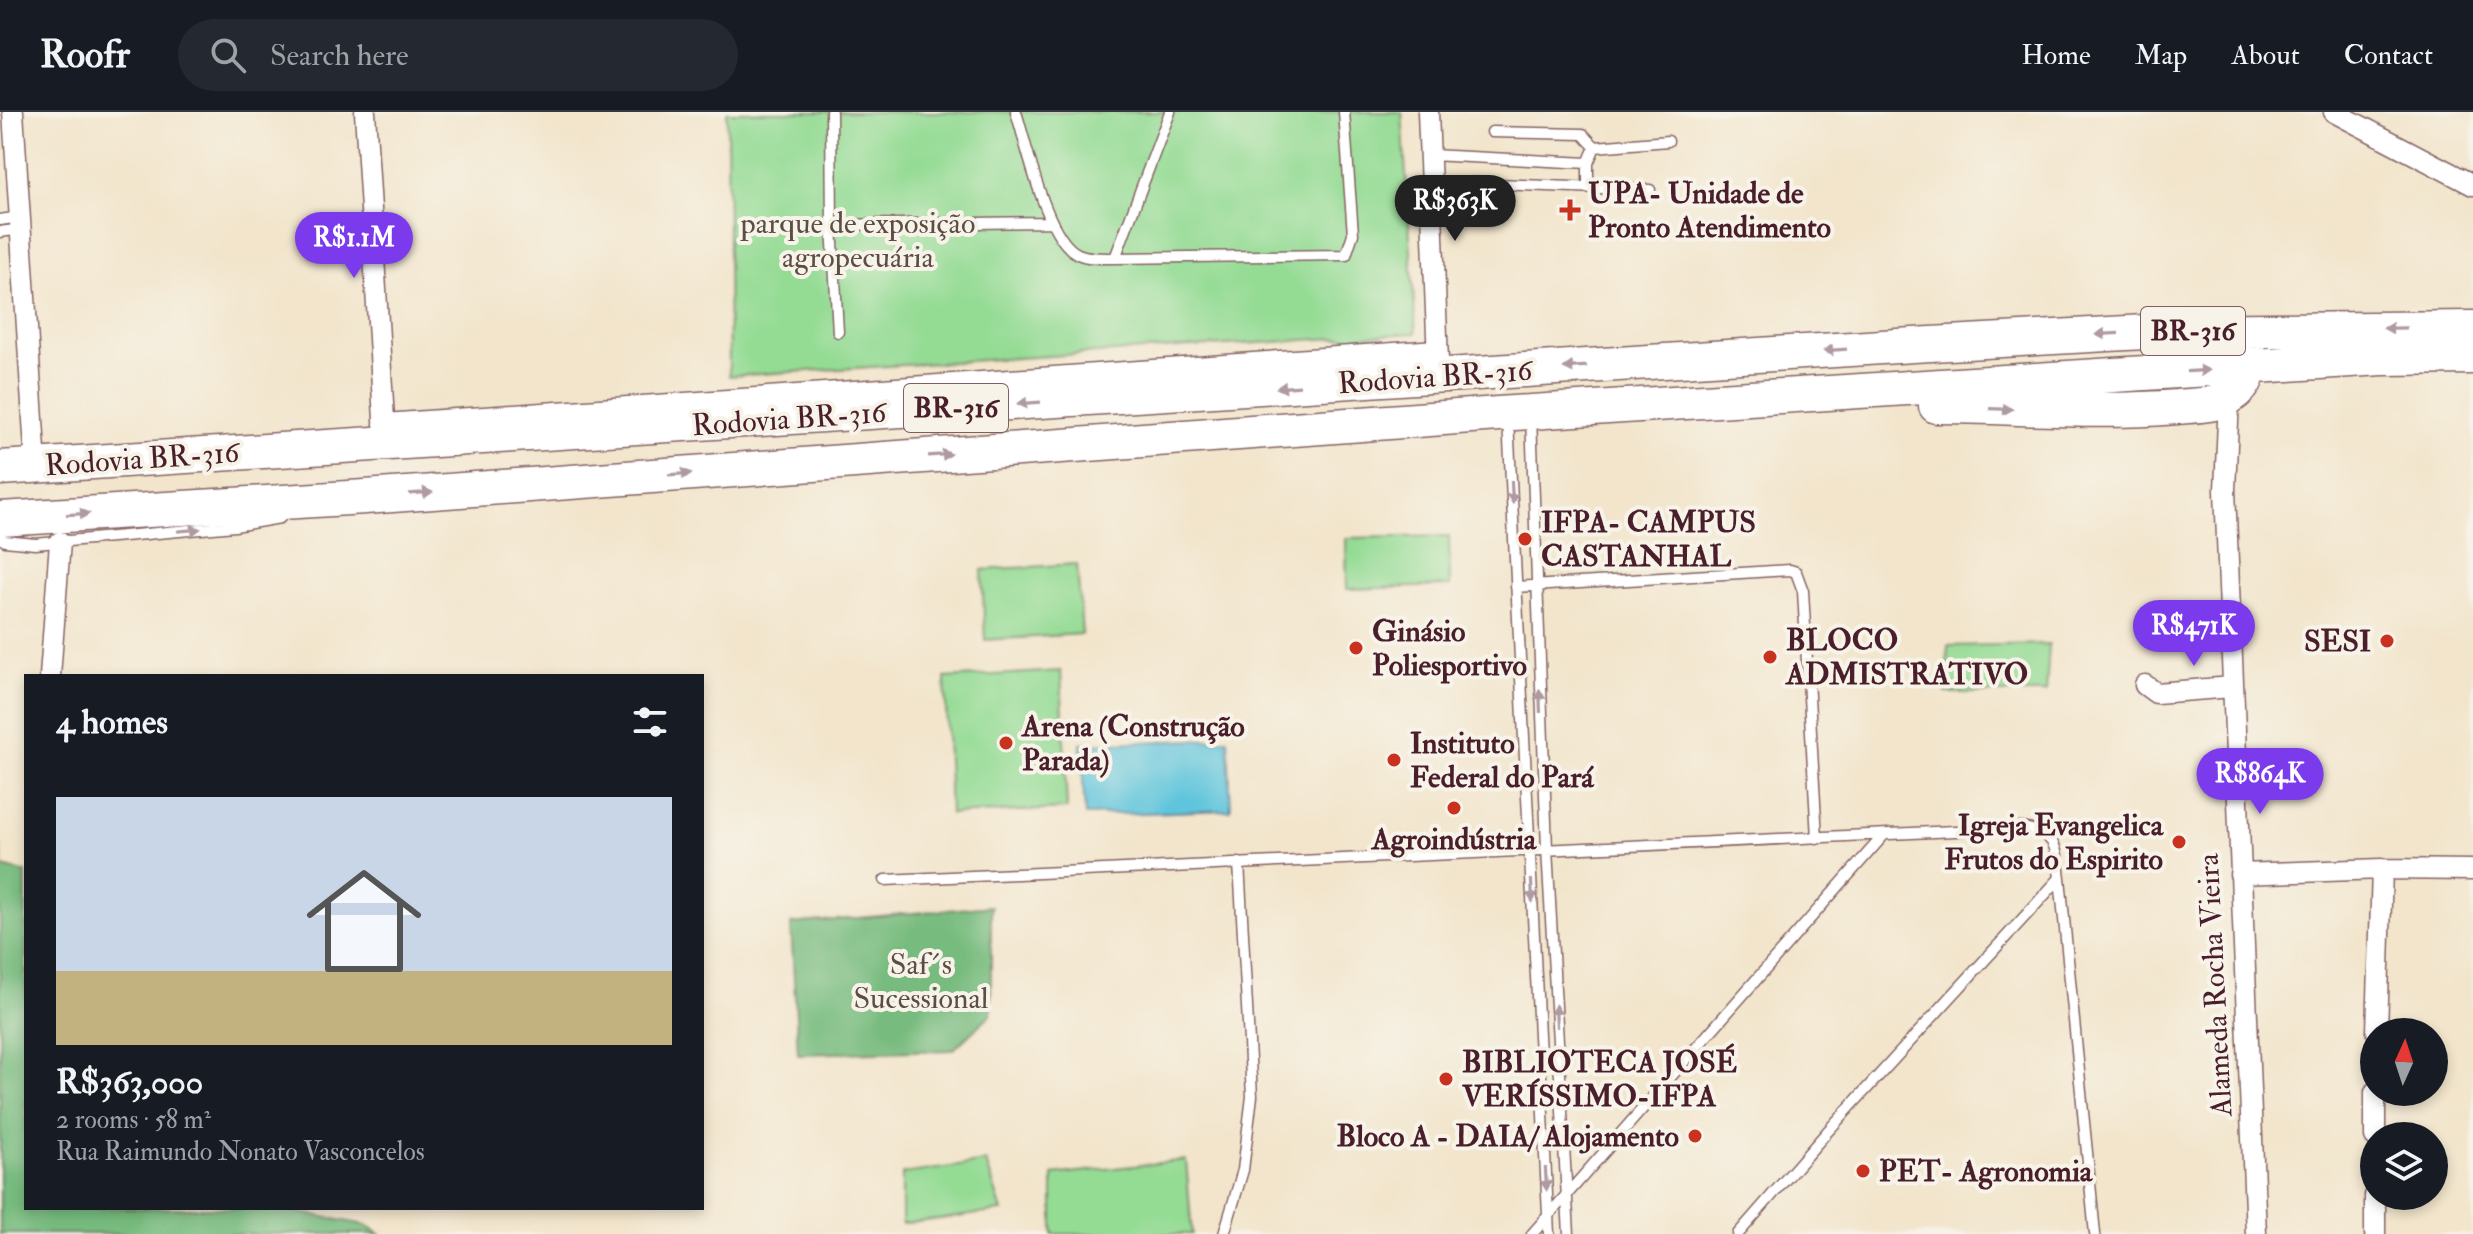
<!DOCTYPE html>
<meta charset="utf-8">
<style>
body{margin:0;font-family:"IM FELL Double Pica",serif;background:#242831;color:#f1f3f6;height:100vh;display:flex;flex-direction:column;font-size:30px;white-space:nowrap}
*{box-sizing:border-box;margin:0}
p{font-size:26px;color:#9ea1a6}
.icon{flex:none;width:44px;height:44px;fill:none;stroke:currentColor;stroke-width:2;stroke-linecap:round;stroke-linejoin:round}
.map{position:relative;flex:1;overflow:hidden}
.sheet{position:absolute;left:24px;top:562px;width:680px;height:536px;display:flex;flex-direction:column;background:#171b24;border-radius:0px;box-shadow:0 4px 12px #0003}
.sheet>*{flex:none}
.needle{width:52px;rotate:3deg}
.buttons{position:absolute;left:2360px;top:906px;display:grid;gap:16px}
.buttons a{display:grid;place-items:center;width:88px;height:88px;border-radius:50%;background:#171b24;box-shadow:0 4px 12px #0003;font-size:40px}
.price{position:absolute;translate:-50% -68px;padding:0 18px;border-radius:28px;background:#7c3aed;color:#fff;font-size:26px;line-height:52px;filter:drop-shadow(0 2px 4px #0008)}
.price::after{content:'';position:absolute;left:50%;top:48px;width:24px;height:18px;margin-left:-12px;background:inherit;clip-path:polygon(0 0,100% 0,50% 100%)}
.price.current{background:#222;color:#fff}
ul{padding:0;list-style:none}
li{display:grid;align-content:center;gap:16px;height:424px;padding:0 32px}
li+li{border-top:2px solid #363941}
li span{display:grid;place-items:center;height:248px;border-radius:0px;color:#555}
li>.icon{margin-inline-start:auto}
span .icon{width:144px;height:144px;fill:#fffc;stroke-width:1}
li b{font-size:34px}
h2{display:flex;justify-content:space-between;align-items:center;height:96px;padding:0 32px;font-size:34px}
header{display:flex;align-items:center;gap:48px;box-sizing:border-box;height:112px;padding:0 40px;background:#171b24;border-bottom:2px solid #363941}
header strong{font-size:38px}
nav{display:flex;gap:44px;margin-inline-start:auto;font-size:28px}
.search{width:560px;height:72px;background:#242831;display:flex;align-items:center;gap:20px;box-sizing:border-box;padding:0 28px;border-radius:44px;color:#9ea1a6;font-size:30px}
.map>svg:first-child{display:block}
.green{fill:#94db94;stroke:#6f7d60;stroke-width:2}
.forest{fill:#77bb7e;stroke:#606d54;stroke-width:2}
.water{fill:#5fc5dc;stroke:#547284;stroke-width:2}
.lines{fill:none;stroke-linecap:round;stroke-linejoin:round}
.service-casing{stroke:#856463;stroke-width:13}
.minor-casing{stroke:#856463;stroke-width:23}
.trunk-casing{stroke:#856463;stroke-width:37}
.service{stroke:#fff;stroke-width:10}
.minor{stroke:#fff;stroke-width:20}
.trunk{stroke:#fff;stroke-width:34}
.oneway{fill:#ae9aa0}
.poi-dot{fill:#c8321e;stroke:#f7f3e8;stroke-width:3}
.labels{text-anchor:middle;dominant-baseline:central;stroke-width:8;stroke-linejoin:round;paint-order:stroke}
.shield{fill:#f7f3e8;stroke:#7e5f64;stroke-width:2}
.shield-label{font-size:28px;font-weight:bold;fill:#4a1f2b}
.poi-label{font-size:30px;font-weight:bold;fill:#4a1f2b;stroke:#f7f3e8;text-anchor:start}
.park-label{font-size:30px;fill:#5c4e45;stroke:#f7f3e8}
.street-label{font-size:30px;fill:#4a1f2b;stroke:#f7f3e8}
</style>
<header>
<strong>Roofr</strong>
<div class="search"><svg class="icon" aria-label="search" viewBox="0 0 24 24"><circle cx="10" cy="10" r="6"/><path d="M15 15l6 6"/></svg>Search here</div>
<nav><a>Home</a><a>Map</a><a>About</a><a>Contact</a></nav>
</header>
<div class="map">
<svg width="2473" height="1122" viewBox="0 0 2473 1122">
<rect width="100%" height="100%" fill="#f7f3e8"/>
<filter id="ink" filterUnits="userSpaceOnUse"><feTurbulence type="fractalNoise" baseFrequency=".0125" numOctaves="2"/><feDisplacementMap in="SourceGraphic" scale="16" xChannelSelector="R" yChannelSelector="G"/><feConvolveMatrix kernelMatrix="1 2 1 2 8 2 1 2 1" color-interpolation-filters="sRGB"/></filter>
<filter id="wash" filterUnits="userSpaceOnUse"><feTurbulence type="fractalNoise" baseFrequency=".006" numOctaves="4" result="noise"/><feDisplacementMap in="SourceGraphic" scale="32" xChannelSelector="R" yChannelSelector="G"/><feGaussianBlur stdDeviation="1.8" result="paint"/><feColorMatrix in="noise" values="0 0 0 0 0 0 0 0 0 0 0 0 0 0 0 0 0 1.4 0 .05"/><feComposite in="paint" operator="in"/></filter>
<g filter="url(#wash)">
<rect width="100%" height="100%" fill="#f2e5cc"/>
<path class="green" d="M727 0H1402L1416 221 729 264Z
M1449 424 1450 474 1347 477 1346 426Z
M1077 452 1082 522 985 528 982 458Z
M2049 532 2046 581H1946L1948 534Z
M1061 559 1067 697 950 702 945 566Z
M1186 1048 1192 1122H1053V1063Z
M986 1050 1002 1099 902 1112V1062Z"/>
<path class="forest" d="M0 733 3 755 26 761V1096H276L366 1113 380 1122H0Z
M991 794V902L953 938 798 942 791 812Z"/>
<path class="water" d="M1228 627 1231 698 1085 703 1081 632Z"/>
</g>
<g filter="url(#ink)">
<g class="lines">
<g class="service-casing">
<path id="service" d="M831 0 832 113 838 220
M1016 0C1027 34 1046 127 1078 142 1089 147 1103 146 1115 146L1346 143 1353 122 1344 0
M1595 35 1668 29
M1430 43 1588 51 1595 35 1583 22 1492 20
M1472 71 1650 78
M1588 76V51
M0 108 20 105
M832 113 1050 110
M0 120 21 117
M1115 146 1170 0
M1531 305 1547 737 1569 1122
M1508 308 1549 1122
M0 426 5 429 35 432 235 414 280 406
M1516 475 1790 458 1796 460 1803 479 1817 726
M2060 766 2095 1122
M885 768 2021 716C2057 721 2056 734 2060 766L1827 1020 1738 1122
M1224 1122 1243 1058 1252 984 1239 751
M1532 1122 1883 724"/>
</g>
<g class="minor-casing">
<path id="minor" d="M13 0 36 354
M365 0 385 323
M1428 0 1438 249
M2334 0 2473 73
M2229 286 2225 378 2256 1122
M384 312 1437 238
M50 564 60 430
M2145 573 2156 581 2232 575
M2240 762 2382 757 2473 758
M2377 920 2382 757
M2375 1024V980
M2375 1084V1122"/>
</g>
<g class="trunk-casing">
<path id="trunk" d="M1936 294C2016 294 2096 302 2177 295 2195 293 2216 294 2231 284 2247 274 2251 261 2249 242
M0 356 1913 233 2163 219 2473 216
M0 407 365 385 1498 302 2382 246 2473 245"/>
</g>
<use href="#service" class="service"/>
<use href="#minor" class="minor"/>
<use href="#trunk" class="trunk"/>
</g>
<defs><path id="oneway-solid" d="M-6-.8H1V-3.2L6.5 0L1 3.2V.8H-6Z" transform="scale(2)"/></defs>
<g class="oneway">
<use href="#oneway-solid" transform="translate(2395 216) rotate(179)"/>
<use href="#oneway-solid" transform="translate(2107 222) rotate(177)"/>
<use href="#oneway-solid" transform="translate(1835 238) rotate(176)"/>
<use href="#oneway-solid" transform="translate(1575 255) rotate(176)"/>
<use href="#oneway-solid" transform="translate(2198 259) rotate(-3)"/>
<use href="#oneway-solid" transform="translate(1288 275) rotate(176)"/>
<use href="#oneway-solid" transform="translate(1029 291) rotate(176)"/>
<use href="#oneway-solid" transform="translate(2001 297) rotate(2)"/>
<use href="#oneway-solid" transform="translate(940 343) rotate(-4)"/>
<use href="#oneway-solid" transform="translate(680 362) rotate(-4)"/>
<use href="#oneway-solid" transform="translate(1512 380) rotate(87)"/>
<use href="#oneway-solid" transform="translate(421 381) rotate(-4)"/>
<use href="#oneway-solid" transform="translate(78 402) rotate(-3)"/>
<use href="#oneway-solid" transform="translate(189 418) rotate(-6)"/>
<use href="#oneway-solid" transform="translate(1540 589) rotate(-92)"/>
<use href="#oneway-solid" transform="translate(1532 779) rotate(87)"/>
<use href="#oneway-solid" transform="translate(1556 904) rotate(-93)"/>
<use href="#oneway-solid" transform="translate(1546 1067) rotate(87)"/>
</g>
</g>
<g class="poi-dot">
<path d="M1566 86h8v8h8v8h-8v8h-8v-8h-8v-8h8z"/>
<circle cx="1525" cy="427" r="8"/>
<circle cx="2387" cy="529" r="8"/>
<circle cx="1356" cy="536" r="8"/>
<circle cx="1770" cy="545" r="8"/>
<circle cx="1006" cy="631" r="8"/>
<circle cx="1394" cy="648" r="8"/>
<circle cx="1454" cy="696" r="8"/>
<circle cx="2179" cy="730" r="8"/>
<circle cx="1446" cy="967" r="8"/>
<circle cx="1695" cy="1024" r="8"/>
<circle cx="1863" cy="1059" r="8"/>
</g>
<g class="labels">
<g class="shield">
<rect x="2141" y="195" width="104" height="48" rx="6"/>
<rect x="904" y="272" width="104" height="48" rx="6"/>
</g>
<g class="shield-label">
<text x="2193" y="219">BR-316</text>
<text x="956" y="296">BR-316</text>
</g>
<g class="poi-label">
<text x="1588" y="81">UPA- Unidade de<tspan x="1588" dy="34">Pronto Atendimento</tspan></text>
<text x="1541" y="410">IFPA- CAMPUS<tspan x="1541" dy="34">CASTANHAL</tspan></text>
<text x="1372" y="519">Ginásio<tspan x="1372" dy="34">Poliesportivo</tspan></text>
<text x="1786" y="528">BLOCO<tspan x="1786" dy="34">ADMISTRATIVO</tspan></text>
<text x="2371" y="529" text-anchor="end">SESI</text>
<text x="1022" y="614">Arena (Construção<tspan x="1022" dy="34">Parada)</tspan></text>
<text x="1410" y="631">Instituto<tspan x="1410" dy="34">Federal do Pará</tspan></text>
<text x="2163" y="713" text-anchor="end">Igreja Evangelica<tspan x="2163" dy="34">Frutos do Espirito</tspan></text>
<text x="1454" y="727" text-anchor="middle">Agroindústria</text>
<text x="1462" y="950">BIBLIOTECA JOSÉ<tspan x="1462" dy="34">VERÍSSIMO-IFPA</tspan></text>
<text x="1679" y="1024" text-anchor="end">Bloco A - DAIA/ Alojamento</text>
<text x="1879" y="1059">PET- Agronomia</text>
</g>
<g class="park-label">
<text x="858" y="111">parque de exposição<tspan x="858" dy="34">agropecuária</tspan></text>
<text x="921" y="852">Saf´s<tspan x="921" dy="34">Sucessional</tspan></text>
</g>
<g class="street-label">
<text transform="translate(1435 265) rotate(-4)">Rodovia BR-316</text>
<text transform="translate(789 307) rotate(-4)">Rodovia BR-316</text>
<text transform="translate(142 347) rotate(-4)">Rodovia BR-316</text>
<text transform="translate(2215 873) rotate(-93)">Alameda Rocha Vieira</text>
</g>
</g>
</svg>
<div class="buttons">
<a><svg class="needle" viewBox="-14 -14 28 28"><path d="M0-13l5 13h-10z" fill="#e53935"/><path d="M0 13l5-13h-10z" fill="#9ea1a6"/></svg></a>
<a><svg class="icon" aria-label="layers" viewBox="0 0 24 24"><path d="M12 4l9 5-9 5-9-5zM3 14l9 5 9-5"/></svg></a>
</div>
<b class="price current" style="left:1455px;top:131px">R$363K</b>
<b class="price" style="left:354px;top:168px">R$1.1M</b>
<b class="price" style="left:2194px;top:556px">R$471K</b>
<b class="price" style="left:2260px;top:704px">R$864K</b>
<section class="sheet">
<h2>4 homes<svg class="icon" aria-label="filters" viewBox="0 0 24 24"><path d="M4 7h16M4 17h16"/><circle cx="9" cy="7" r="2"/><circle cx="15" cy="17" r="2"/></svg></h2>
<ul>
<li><span style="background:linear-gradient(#c9d6e8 70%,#c2b280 0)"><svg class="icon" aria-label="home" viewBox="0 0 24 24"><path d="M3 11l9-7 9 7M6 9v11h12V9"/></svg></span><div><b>R$363,000</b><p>2 rooms · 58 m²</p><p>Rua Raimundo Nonato Vasconcelos</p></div></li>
</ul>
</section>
</div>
